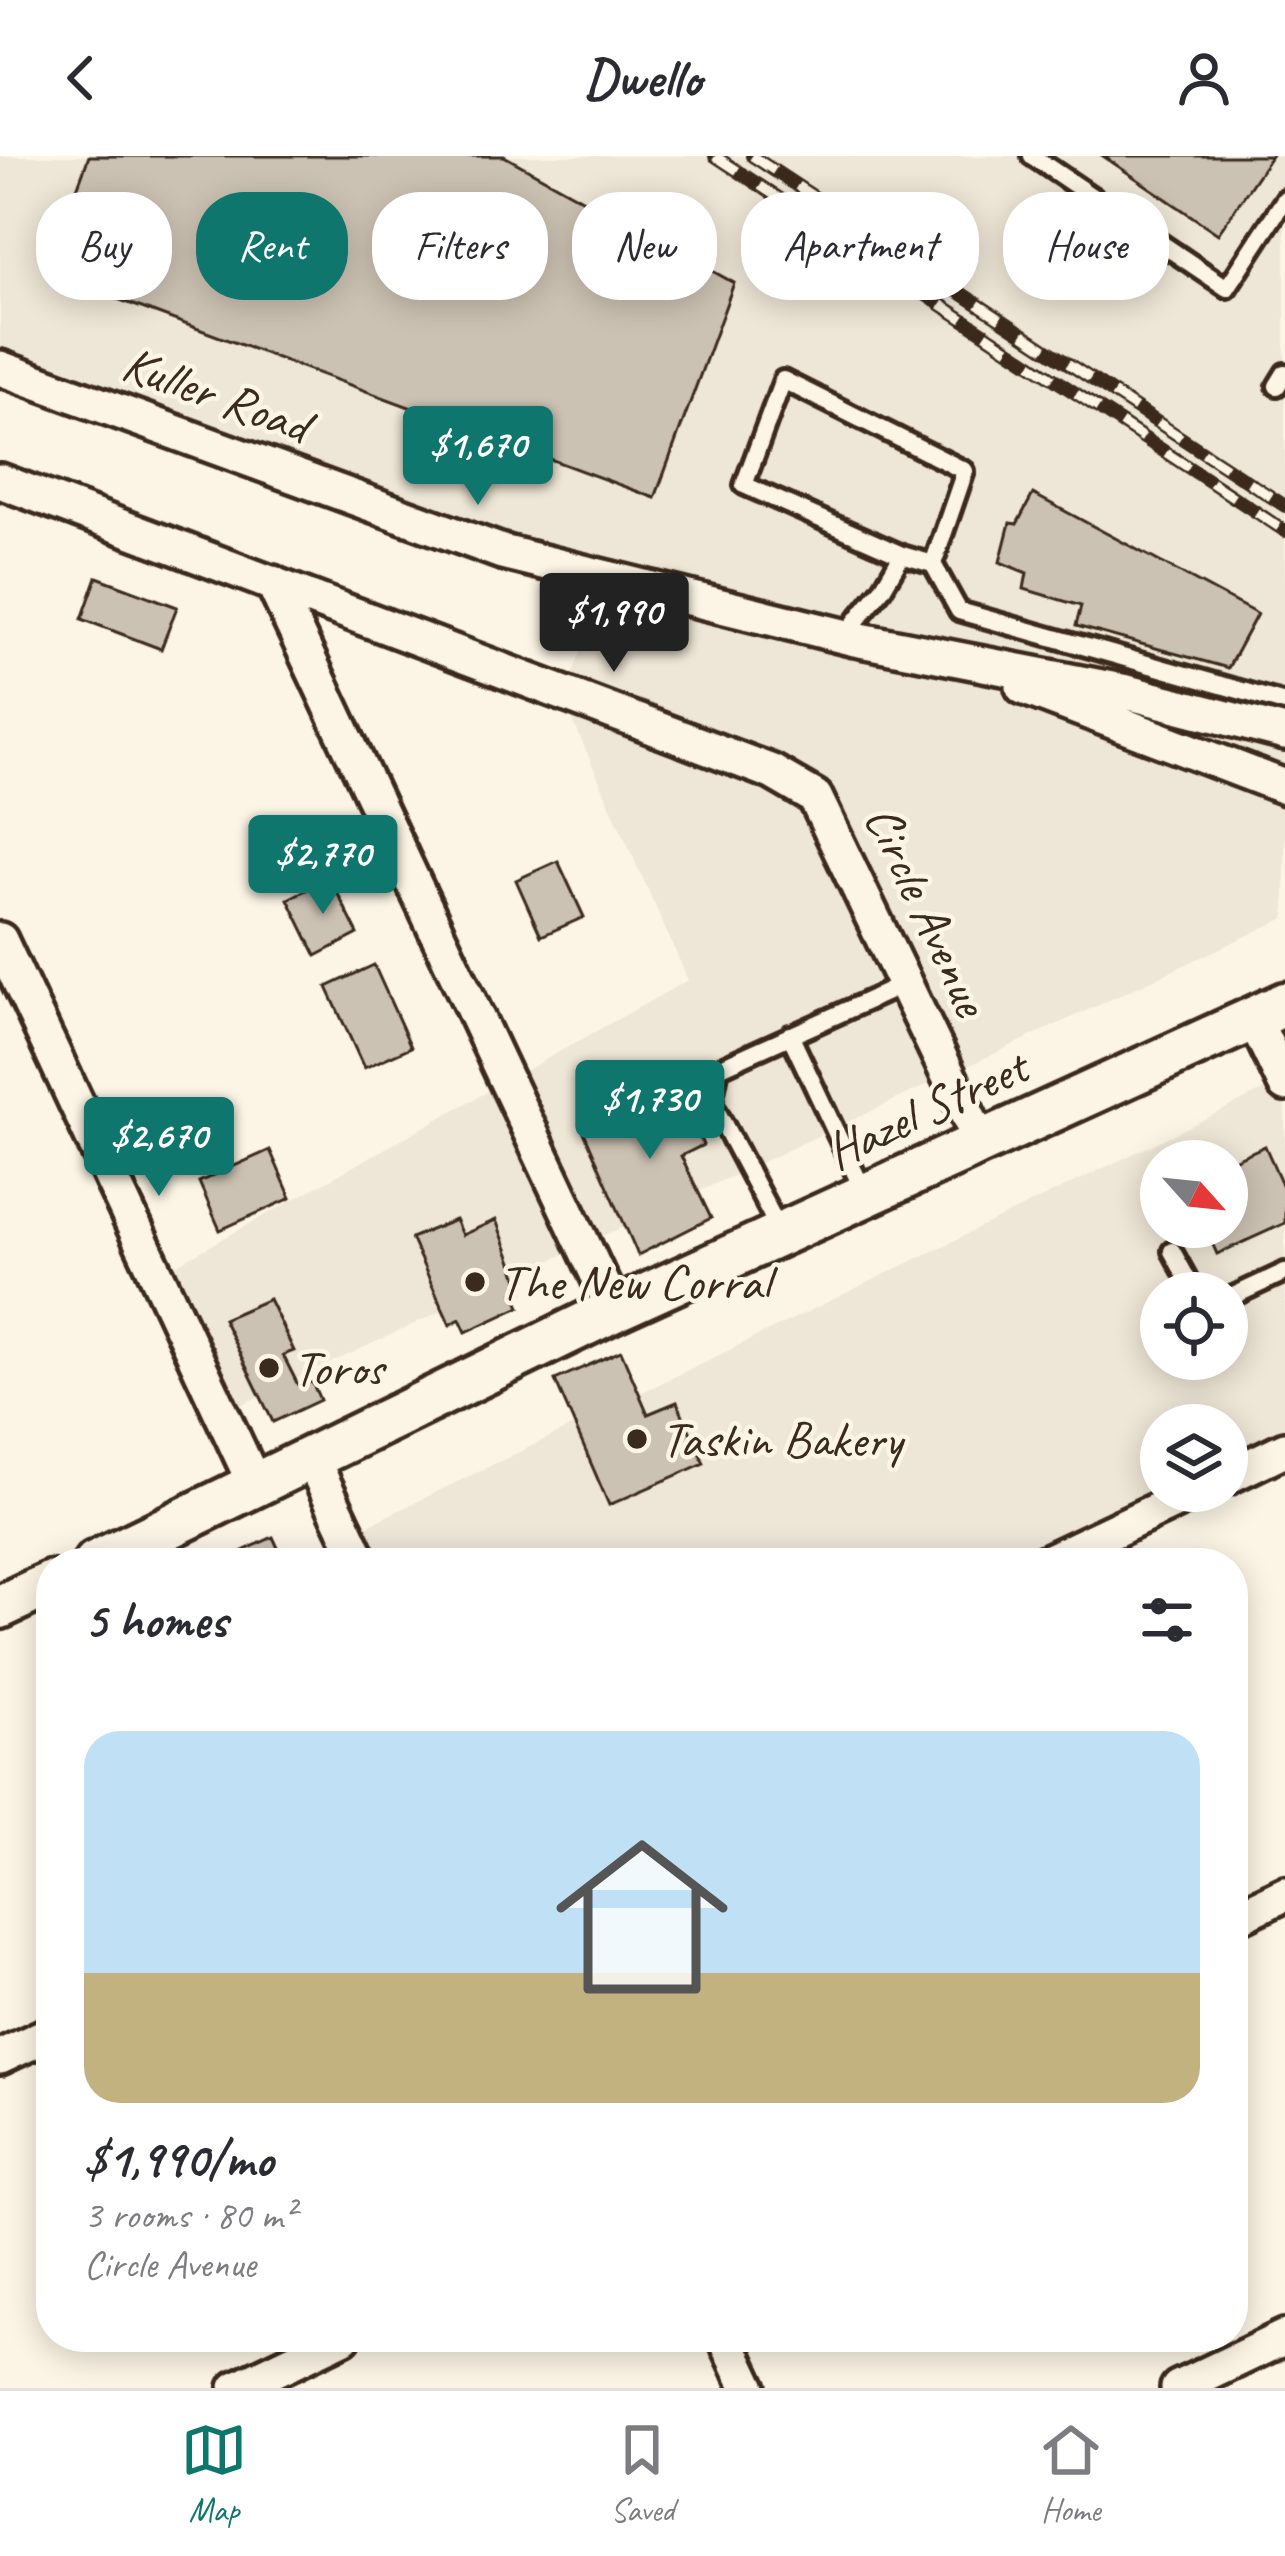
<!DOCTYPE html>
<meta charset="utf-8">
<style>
body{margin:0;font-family:Caveat,sans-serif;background:#f7f7f7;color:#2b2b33;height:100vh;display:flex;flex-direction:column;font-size:45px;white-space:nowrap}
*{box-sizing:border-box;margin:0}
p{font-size:39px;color:#7c7c81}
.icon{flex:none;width:66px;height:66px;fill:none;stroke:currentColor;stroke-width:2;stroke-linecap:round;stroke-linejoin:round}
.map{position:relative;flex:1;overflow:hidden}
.panel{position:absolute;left:36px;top:1392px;width:1212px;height:804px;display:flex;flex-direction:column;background:#fff;border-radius:48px;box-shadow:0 6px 30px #0003}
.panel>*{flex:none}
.banner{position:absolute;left:36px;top:36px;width:1215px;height:108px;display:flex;gap:24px}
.needle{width:78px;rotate:117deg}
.buttons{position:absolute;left:1140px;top:984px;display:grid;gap:24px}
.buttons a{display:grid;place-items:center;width:108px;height:108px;border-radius:50%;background:#fff;box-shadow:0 6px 30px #0003;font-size:60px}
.price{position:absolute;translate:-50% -102px;padding:0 27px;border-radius:12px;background:#0f766e;color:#fff;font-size:39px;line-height:78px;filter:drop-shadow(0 3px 6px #0008)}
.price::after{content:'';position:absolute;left:50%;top:72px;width:36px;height:27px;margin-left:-18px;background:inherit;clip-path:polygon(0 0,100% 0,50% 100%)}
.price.active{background:#222;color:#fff}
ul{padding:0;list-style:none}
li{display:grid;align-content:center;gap:24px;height:636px;padding:0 48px}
li span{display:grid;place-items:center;height:372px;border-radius:36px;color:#555}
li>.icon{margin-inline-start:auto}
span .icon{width:216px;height:216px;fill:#fffc;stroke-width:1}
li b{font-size:51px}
h2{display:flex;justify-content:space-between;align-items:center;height:144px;padding:0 48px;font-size:51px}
.pill{padding:0 42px;border-radius:48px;background:#fff;box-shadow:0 6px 30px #0003;font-size:42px;line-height:108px}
.pill.active{background:#0f766e;color:#fff}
header{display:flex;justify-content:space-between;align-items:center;height:156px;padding:0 48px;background:#fff;font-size:54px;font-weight:600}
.tab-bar{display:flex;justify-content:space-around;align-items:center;height:168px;border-top:3px solid #e1e1e2;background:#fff;font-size:33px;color:#7c7c81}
.tab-bar a{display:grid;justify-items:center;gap:6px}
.tab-bar .active{color:#0f766e}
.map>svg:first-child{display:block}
.built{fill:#eee6d6;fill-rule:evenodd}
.building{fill:#ccc2b3;stroke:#3b2a1e;stroke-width:3}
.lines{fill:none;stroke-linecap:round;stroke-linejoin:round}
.service-casing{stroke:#3b2a1e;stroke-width:26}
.minor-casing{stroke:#3b2a1e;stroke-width:42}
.tertiary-casing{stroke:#3b2a1e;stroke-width:51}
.service{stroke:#fcf5e5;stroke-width:16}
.minor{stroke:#fcf5e5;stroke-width:33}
.tertiary{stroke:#fcf5e5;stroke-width:42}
.rail-casing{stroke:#3b2a1e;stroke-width:14}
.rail{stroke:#fcf5e5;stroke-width:9;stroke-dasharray:27;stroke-linecap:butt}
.poi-dot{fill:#3b2a1e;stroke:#fcf5e5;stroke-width:4.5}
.labels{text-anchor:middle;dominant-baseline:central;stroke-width:9;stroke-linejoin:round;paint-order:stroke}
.street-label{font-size:51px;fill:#3b2a1e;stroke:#fcf5e5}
.poi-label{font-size:51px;fill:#3b2a1e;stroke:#fcf5e5;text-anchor:start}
</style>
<header><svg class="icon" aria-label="back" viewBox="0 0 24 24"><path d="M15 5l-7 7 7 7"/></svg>Dwello<svg class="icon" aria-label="person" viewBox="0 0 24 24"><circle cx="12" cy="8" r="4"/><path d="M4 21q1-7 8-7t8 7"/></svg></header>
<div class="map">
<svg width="1285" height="2232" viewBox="0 0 1285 2232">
<rect width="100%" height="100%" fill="#fcf5e5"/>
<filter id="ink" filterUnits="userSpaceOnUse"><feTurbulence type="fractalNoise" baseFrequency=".00833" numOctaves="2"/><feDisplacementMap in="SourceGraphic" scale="24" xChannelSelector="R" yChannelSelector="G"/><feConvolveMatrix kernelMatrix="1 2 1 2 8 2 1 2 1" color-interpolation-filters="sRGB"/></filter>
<g filter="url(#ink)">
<path class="built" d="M0 0H1285V762L217 1260 149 1124 688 824 563 543 609 421 0 201Z
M1285 924V1280L1227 1308V1269H1161V1335H1172L1026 1407H357L346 1380ZM1161 1005H1227V1071H1161ZM1161 1137H1227V1203H1161Z"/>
<path class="building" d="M89 0H504L734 127 655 342 69 125 73 112 51 103Z
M1103 0H1271L1218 78Z
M1033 338 1257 458 1228 512 1076 470 1081 450 1024 433 1027 417 1000 406 1010 367 1017 368Z
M97 421 177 451 161 493 82 463Z
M558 705 584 761 541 780 516 724Z
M330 722 358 778 316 800 288 743Z
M374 809 411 891 364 912 327 831Z
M681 916 696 947 687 953 703 989 681 1000 711 1062 638 1099 580 967Z
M1265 990 1285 1035V1067L1217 1098 1205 1071H1227V1007Z
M270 994 291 1042 220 1074 199 1026Z
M455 1064 462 1079 496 1064 523 1135 514 1137 520 1151 466 1176 460 1163 450 1169 411 1082Z
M269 1143 294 1195 283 1199 298 1229 312 1226 320 1244 273 1266 223 1163Z
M621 1195 648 1258 677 1246 704 1307 609 1349 555 1224Z
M273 1381 285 1407H217Z"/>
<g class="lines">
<g class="service-casing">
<path id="service" d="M1032 0 1227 132 1285 43
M1277 230 1285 217
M902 399 744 329 783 224 965 315 933 408
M844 480 882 433 902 399 933 408 959 455 1285 547
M790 879 864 1036
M781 1077 712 946 719 912 905 828
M1172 1095 1195 1137
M1227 1143 1285 1116"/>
</g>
<g class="minor-casing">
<path id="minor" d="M0 212 502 396 855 483 1127 536 1285 577
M0 325 772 616 815 641 981 987
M273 427 614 1154
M1023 531 1285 631
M0 784 256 1331
M1254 863 1285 928
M313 1305 361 1407
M1227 1321 1285 1293
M1045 1407 1197 1335
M1233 1763 1285 1738
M0 1901 51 1877
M725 2181 749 2232
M237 2232 343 2181
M1178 2232 1285 2181"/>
</g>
<g class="tertiary-casing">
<path id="tertiary" d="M95 1407 614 1154 1285 848
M0 1451 51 1427"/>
</g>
<use href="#service" class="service"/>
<use href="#minor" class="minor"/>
<use href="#tertiary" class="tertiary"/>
<g class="rail-casing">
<path id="rail" d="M715 0 1285 375
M752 0 1285 350"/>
</g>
<use href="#rail" class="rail"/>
</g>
</g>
<g class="poi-dot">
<circle cx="475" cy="1126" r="12"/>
<circle cx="269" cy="1212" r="12"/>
<circle cx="637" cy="1283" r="12"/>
</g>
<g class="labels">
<g class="street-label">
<text transform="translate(216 238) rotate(20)">Kuller Road</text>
<text transform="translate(927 754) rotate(65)">Circle Avenue</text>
<text transform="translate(926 953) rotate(-25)">Hazel Street</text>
</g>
<g class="poi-label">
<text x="499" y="1126">The New Corral</text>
<text x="293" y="1212">Toros</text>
<text x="661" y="1283">Taskin Bakery</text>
</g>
</g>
</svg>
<div class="buttons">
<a><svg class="needle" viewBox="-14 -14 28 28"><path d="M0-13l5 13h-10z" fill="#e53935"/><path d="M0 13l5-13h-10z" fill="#7c7c81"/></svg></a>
<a><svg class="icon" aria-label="locate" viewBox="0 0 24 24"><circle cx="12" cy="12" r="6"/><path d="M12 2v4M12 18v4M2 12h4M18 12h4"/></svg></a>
<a><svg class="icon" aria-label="layers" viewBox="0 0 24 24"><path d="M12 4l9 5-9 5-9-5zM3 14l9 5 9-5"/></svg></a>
</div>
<b class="price" style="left:478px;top:352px">$1,670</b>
<b class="price active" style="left:614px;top:519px">$1,990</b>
<b class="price" style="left:323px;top:761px">$2,770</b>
<b class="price" style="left:650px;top:1006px">$1,730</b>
<b class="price" style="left:159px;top:1043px">$2,670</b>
<div class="banner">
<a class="pill">Buy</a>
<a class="pill active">Rent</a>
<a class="pill">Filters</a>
<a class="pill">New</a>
<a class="pill">Apartment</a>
<a class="pill">House</a>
</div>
<section class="panel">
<h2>5 homes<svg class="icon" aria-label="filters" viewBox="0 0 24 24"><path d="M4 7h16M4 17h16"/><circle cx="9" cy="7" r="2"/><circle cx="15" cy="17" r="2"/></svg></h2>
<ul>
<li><span style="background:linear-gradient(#bfe0f5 65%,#c2b280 0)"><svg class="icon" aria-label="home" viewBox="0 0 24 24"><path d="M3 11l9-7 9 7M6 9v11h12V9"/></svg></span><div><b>$1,990/mo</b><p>3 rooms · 80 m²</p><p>Circle Avenue</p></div></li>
</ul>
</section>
</div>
<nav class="tab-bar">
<a class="active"><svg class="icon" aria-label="map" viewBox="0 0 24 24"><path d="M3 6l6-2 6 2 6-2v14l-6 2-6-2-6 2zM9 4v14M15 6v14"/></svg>Map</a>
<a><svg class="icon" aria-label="saved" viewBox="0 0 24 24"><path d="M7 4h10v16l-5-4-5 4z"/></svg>Saved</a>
<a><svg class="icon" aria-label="home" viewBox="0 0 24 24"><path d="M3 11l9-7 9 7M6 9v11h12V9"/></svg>Home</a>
</nav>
